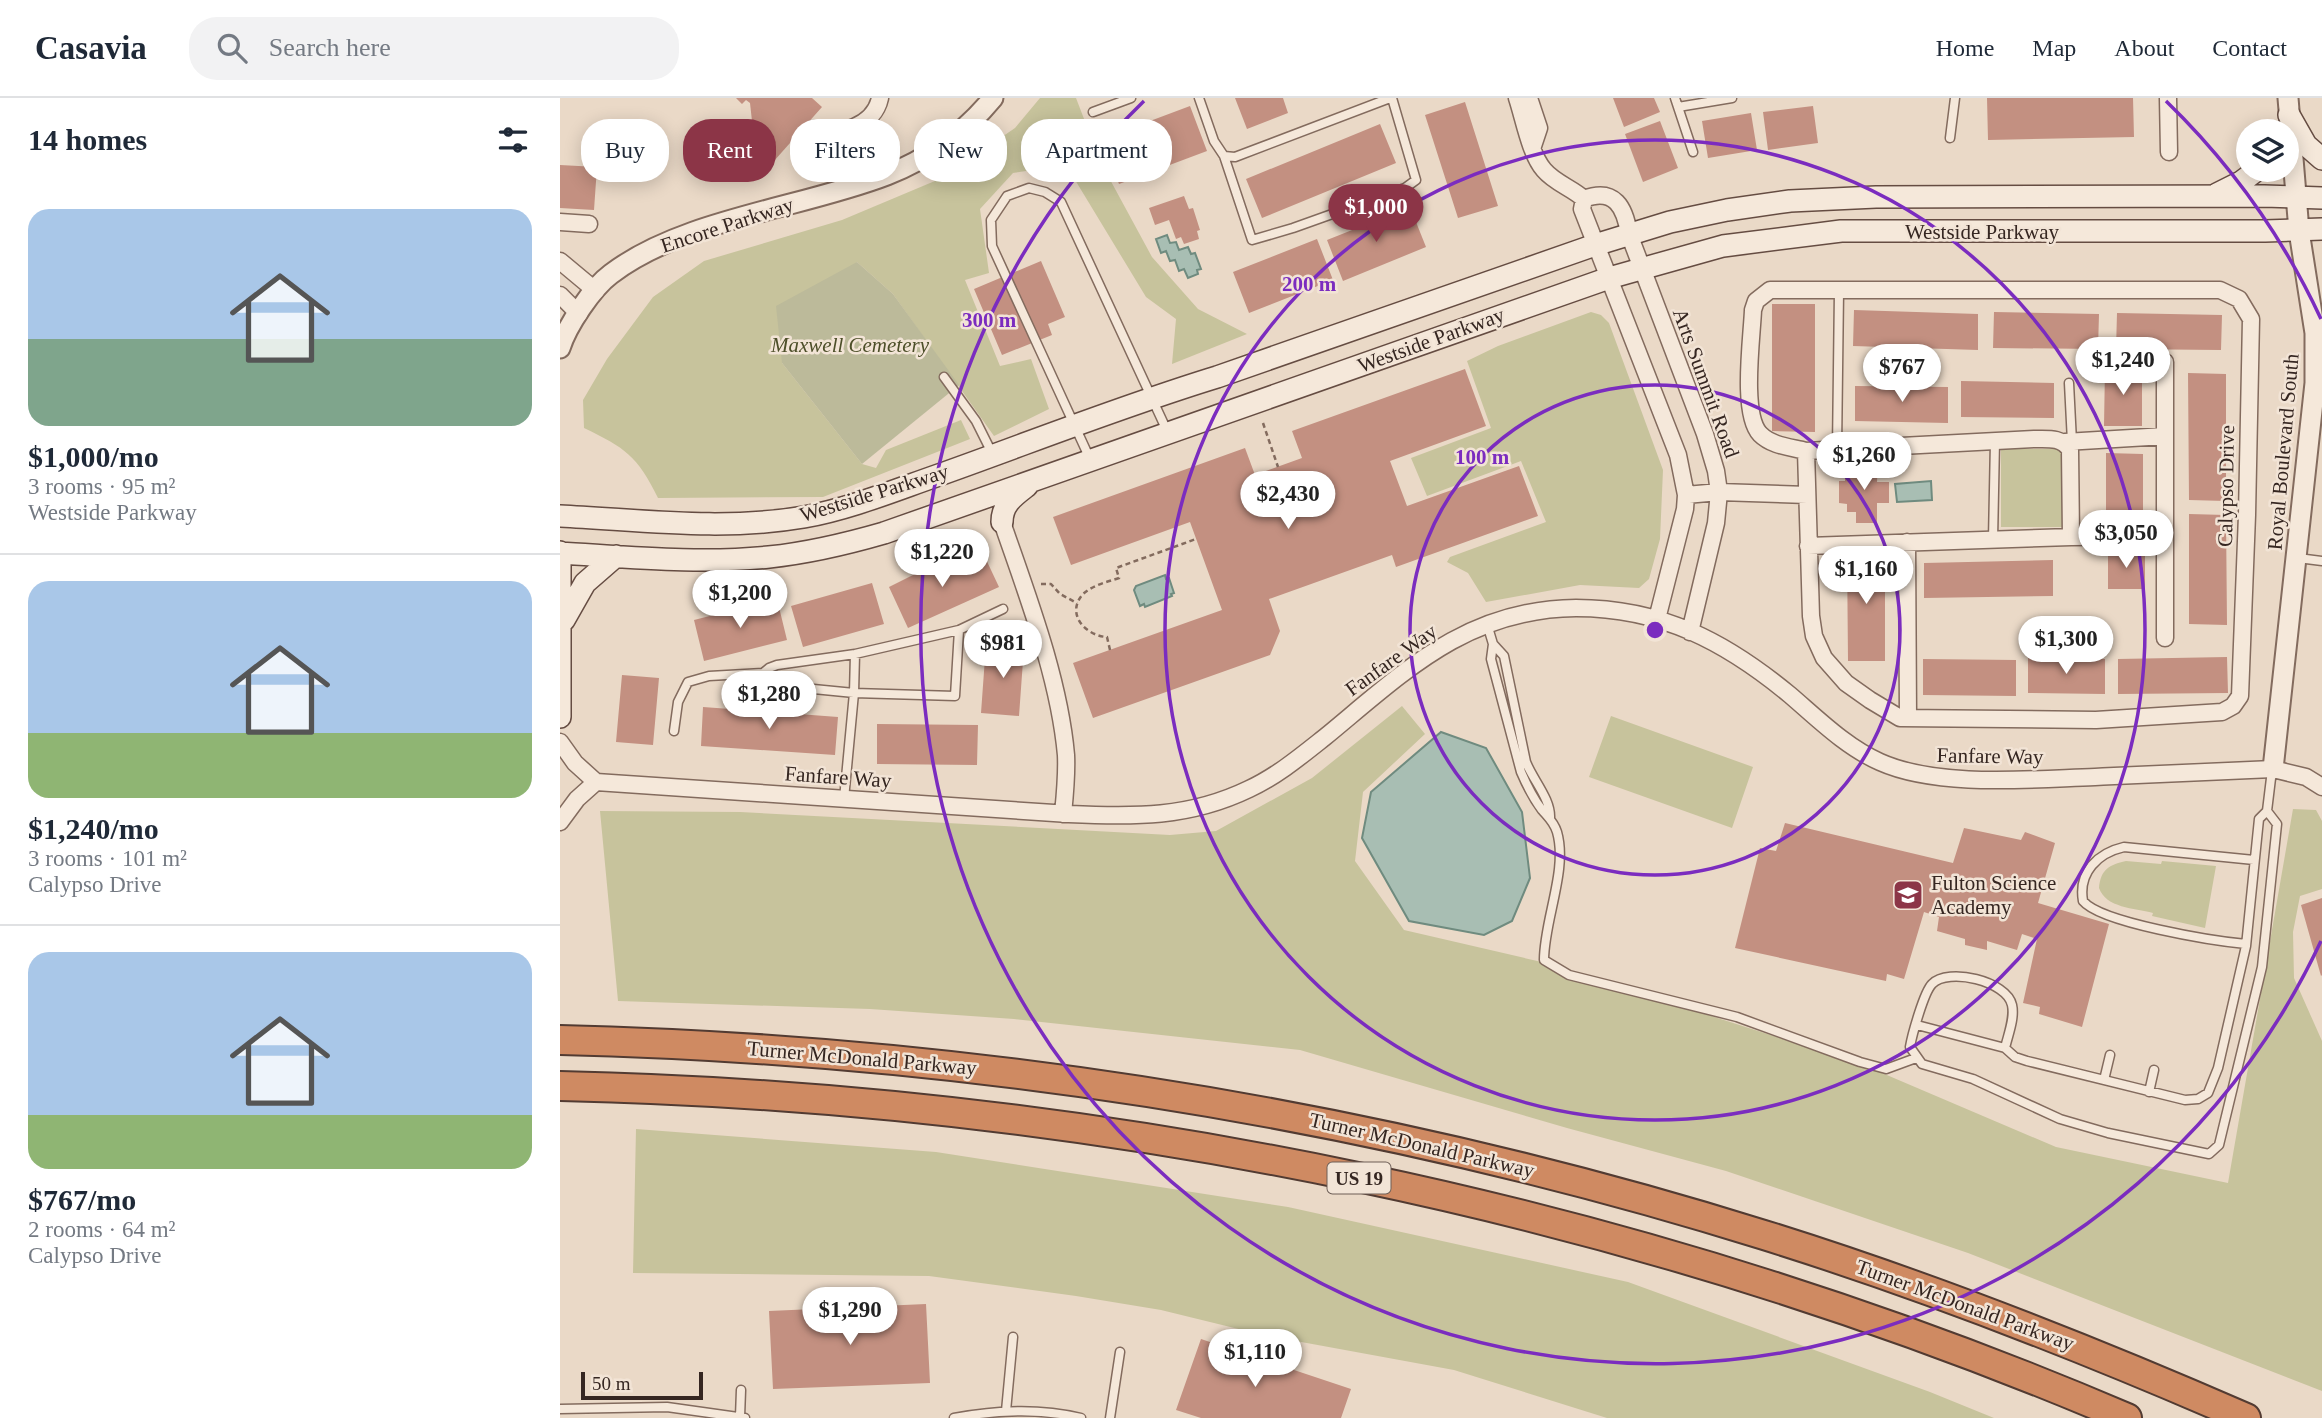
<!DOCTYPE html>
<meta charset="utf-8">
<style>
body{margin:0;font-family:"Times New Roman",serif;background:#f2f2f3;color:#1f2937;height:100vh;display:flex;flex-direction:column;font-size:26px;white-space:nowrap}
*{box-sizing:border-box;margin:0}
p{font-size:23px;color:#747a83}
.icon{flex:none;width:38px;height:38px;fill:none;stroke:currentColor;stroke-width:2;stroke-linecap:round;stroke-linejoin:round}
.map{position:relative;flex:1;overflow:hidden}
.details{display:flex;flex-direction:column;background:#fff;width:560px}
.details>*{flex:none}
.guide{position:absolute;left:21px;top:21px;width:665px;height:63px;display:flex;gap:14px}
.buttons{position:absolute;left:1676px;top:21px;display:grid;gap:14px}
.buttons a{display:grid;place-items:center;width:63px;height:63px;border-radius:50%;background:#fff;box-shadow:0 4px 18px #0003;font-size:35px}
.scale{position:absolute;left:21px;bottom:18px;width:122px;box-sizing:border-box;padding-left:7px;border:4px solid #352621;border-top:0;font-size:19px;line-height:24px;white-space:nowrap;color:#352621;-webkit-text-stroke:5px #f2e4d6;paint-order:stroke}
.price{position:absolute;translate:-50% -60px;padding:0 16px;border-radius:24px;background:#fff;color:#222;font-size:23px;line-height:46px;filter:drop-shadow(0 2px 4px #0008)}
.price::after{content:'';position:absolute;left:50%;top:42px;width:21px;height:16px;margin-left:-10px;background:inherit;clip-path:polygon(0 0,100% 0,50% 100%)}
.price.current{background:#8c3547;color:#fff}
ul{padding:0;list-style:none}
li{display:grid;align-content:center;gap:14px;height:371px;padding:0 28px}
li+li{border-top:2px solid #e0e1e3}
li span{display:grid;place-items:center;height:217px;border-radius:21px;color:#555}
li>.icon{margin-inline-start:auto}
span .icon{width:126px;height:126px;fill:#fffc;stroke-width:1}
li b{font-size:30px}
h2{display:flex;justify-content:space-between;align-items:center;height:84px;padding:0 28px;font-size:30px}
.tag{padding:0 24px;border-radius:28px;background:#fff;box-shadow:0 4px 18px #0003;font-size:24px;line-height:63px}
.tag.current{background:#8c3547;color:#fff}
header{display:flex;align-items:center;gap:42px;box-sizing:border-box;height:98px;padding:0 35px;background:#fff;border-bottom:2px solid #e0e1e3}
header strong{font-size:33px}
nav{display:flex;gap:38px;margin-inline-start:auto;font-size:24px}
.search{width:490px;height:63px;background:#f2f2f3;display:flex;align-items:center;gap:18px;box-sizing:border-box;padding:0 24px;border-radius:28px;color:#747a83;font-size:26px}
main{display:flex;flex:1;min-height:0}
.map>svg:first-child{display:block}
.green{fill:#c7c39c}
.cemetery{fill:#bcba9a}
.water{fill:#a8beb3;stroke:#6f8b7f;stroke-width:2}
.building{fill:#c39081}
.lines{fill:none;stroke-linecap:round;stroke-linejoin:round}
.service-casing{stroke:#836b5e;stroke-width:11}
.minor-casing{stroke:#836b5e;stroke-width:19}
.tertiary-casing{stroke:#836b5e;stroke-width:23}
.secondary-casing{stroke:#654c42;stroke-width:24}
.motorway-casing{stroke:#523b32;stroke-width:32}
.path{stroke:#836b5e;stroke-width:2.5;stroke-dasharray:5 3.5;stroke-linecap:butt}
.service{stroke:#f5e8da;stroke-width:8}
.minor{stroke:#f5e8da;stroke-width:16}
.tertiary{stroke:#f5e8da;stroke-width:19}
.secondary{stroke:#f5e8da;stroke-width:21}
.motorway{stroke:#cf8a62;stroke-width:28}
.ring{fill:none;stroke:#7b2cbf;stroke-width:3.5}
.labels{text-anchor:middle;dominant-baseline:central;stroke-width:5;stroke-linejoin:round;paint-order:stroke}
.shield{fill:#f2e4d6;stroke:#6e5f57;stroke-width:2}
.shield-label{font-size:19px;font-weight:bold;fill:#352621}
.street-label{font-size:21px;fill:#352621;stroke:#f2e4d6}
.park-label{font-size:21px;font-style:italic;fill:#4d4f29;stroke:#f2e4d6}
.poi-label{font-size:21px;fill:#352621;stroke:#f2e4d6;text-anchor:start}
.centre{fill:#7b2cbf;stroke:#f2e4d6;stroke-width:3.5}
.ring-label{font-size:21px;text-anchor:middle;font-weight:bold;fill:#7b2cbf;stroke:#f2e4d6;stroke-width:5;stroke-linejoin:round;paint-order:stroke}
</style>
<header>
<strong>Casavia</strong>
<div class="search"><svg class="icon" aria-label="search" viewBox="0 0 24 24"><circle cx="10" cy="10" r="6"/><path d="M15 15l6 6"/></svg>Search here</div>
<nav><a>Home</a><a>Map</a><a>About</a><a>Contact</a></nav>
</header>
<main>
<section class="details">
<h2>14 homes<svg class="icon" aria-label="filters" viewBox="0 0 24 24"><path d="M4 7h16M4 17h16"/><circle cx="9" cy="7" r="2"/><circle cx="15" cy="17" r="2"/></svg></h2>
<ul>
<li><span style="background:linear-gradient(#a9c7e8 60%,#7fa58c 0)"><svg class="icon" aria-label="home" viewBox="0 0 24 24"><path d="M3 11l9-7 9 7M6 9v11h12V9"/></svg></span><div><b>$1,000/mo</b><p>3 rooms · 95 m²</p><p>Westside Parkway</p></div></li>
<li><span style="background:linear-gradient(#a9c7e8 70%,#8fb573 0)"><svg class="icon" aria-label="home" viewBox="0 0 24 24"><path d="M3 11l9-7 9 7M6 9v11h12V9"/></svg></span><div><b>$1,240/mo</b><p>3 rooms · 101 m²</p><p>Calypso Drive</p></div></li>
<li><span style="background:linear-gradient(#a9c7e8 75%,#8fb573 0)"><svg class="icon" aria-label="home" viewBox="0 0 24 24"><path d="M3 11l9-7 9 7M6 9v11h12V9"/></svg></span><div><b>$767/mo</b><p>2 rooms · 64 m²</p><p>Calypso Drive</p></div></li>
</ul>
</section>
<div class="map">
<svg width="1762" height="1320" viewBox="0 0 1762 1320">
<rect width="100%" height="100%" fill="#ead9c7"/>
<path class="green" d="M480 0H516L541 65 592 159 638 211 687 236 612 266 616 221 586 199 506 67 453 75 420 111 429 175 405 182 440 268 471 261 489 311 434 338 333 196 297 164 222 265 302 366 316 370 326 352 401 322 410 341 263 399 98 400C77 357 65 350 24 330L23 302 47 261 93 199 144 163 282 122 382 80 455 30Z
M1031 214 1041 217 1049 225 1103 372 1100 441 1089 481 1079 490 1020 487 926 504 908 475 887 464 890 459 986 424 961 363 867 398 851 360 931 330 907 263 938 248Z
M1441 351H1502V429H1441Z
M842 608 865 636 803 694 795 763 844 832 986 865 1301 966 1496 1049 1668 1085 1733 711 1756 712 1762 723V791L1740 798 1733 834 1734 880 1762 943V1293L1408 1155 1166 1073 1007 1030 740 952 454 921 310 911 58 903 40 713 180 714 610 737 656 733 752 680Z
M1051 618 1193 669 1172 730 1029 679Z
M1566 763 1601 766 1602 763 1656 768 1645 830 1592 818 1593 815C1574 810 1546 810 1539 790 1541 771 1549 767 1566 763Z
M76 1031 376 1054 728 1109 1068 1184 1370 1294 1434 1320H1047L894 1272 703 1237 601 1212 516 1198 369 1178 73 1175Z"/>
<path class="cemetery" d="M297 164 333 196 399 287 302 366 222 265 216 208Z"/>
<path class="water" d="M607 137 610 145 616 144 619 152 628 149 631 156 635 155 641 171 637 172 638 176 628 180 624 171 619 173 615 162 610 163 606 153 601 155 596 141Z
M1371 383 1372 402 1337 404 1335 386Z
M605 477 606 481 609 480 614 495 611 496 612 498 585 509 584 506 580 508 574 492 576 488Z
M881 634 926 650 962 714 970 780 952 823 924 837 849 823 802 740 811 694Z"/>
<path class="building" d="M176 0H252L262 9 214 63 211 60 200 71 193 65 189 70 176 59 181 53 172 45 192 23 190 5 186 2 182 6Z
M675 0H723L728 15 687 31Z
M1053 0H1094L1100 14 1064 29Z
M1427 0H1573L1574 39 1428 42Z
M905 4 938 108 898 120 865 17Z
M630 8 647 53 559 86 542 41Z
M1253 8 1258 45 1208 52 1203 14Z
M1191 15 1197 52 1148 60 1142 23Z
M1100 23 1118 70 1083 84 1065 36Z
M820 26 836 65 702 120 686 81Z
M0 67 37 69 34 112 0 110Z
M624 98 629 111 633 110 640 132 637 133 639 141 624 146 621 139 616 141 609 122 595 127 589 110Z
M850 109 866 149 783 183 767 142Z
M757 141 773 182 689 215 673 174Z
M481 163 505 219 488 226 492 237 442 257 414 191Z
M1212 206H1255V334L1212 333Z
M1294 212 1418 216V252L1293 248Z
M1434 214 1539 216 1538 251 1433 250Z
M1557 215 1662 217 1661 252 1556 251Z
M1545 270 1582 271V328H1544Z
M905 271 926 328 830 363 847 408 959 368 978 418 836 469 832 457 709 501 720 533 710 557 533 620 513 565 662 512 630 424 511 467 493 419 685 350 695 377 742 360 732 333Z
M1628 275 1666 276V403L1629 402Z
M1401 283 1494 285V320L1401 319Z
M1295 288 1388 289V325L1295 323Z
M1546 355 1583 356V429L1546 428Z
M1294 364H1318L1317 384H1329V405H1317V425H1296V414H1287V406L1279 405V383H1285V373H1295Z
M1629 416 1666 417 1667 527 1629 526Z
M1287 452 1325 453V563H1288Z
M1548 454H1585V491H1548Z
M423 455 439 489 348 530 329 489 377 465 381 474Z
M1493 462V498L1364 500V465Z
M312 485 324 526 243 549 231 508Z
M217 501 227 542 144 563 134 522Z
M426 546 464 549 459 618 421 615Z
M1667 559 1668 595 1558 596V561Z
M1468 560 1545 561V596L1468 595Z
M1363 561 1456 562V598L1363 597Z
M62 577 99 580 93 647 56 644Z
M143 609 278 619 275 657 141 648Z
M317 626 418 627 417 667 317 666Z
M1225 725 1393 765 1404 730 1461 742 1465 734 1495 745 1478 805 1549 826 1522 929 1479 916 1480 909 1463 905 1477 841 1462 836 1457 852 1427 843V852L1405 847V841L1377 833 1379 819 1364 814 1344 881 1327 876 1326 883 1175 850 1200 750 1216 753Z
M1762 800V877L1761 878 1741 807Z
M366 1206 370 1285 213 1291 209 1213Z
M641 1241 791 1291 781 1320H641L616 1312Z"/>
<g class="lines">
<g class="service-casing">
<path id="service" d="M639 0 654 43 664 58 675 59 830 0
M1115 0 1133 54
M1118 9 1172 0
M533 14 571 0
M1390 40 1395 0
M664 58 692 142 733 130 845 90 856 82 832 0
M384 279 416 323 432 355
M1509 285 1512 344
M1277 351 1279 193
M530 361 432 148 431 122 447 98 469 90 485 94 501 104 608 335
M1433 442 1435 343
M1738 460 1762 463
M927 526 933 546 931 561 961 674C967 688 973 700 982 712 988 719 994 724 997 734 1008 772 984 822 984 862L1009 877 1177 919 1300 964 1326 971 1356 960
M933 546 944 558 966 664C973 682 991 701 990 720
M203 575 205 583 213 587 294 595 395 598 399 532 443 511
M114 633 118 604 128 584 149 578 203 575 209 570 217 567 295 556 399 532
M284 701 294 595 295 556
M1686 846C1654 843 1541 825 1523 803 1518 774 1538 755 1564 749L1694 762
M1357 927 1445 950 1455 959 1467 963 1625 1002 1638 1001 1648 995 1658 970 1686 848 1699 721 1707 713 1712 672
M1445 950C1448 937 1455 920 1452 907 1447 883 1388 869 1372 886 1364 894 1352 937 1350 949L1362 966 1413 981 1500 1021 1548 1035 1649 1056 1659 1047 1702 869 1717 726 1707 713
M1544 982 1550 957
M1589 994 1594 972
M0 1311 107 1309 185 1320
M446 1313 453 1239
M180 1319 181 1292
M394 1320C436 1312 480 1310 521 1320
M550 1320 560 1254"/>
</g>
<g class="minor-casing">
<path id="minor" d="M957 0C964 21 970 56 984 72 995 85 1012 90 1024 101
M969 0 979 30 973 48
M1608 0 1609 54
M254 31C279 39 314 28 320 0
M0 124 29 126
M0 163 36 193
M0 197 19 216
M1605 264V540
M1505 344 1605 338
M1246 353 1251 518 1254 538 1264 560 1286 585 1310 602 1340 620 1536 622 1662 614 1673 608 1680 598 1687 417 1691 221 1679 201 1660 192H1210L1196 203 1193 212C1192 239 1181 316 1200 336 1212 348 1230 349 1246 353L1474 341C1488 341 1502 339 1510 352L1511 439 1248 448
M1126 397 1159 394 1247 397
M442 424C467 497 499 579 506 657 507 677 505 696 503 716
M1511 439 1605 438
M1347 444 1348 620
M1097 521 1125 411 1126 397 1118 357 1022 111 1024 101C1055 89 1065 110 1069 136L1145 336 1156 373 1159 394 1156 425 1130 534
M0 644 15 665 36 684 509 716C574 719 629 720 689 691 717 678 741 658 765 639 844 574 906 511 1016 510 1102 510 1166 544 1230 597 1258 621 1286 649 1320 664 1378 690 1471 681 1535 679 1594 676 1653 674 1713 671L1746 679 1762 689
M0 724 17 701 36 684"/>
</g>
<g class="tertiary-casing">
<path id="tertiary" d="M0 250C7 228 32 190 51 176 123 121 242 110 327 77 368 61 405 34 433 0
M1713 671 1755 285V235L1739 133 1728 0"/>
</g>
<g class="secondary-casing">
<path id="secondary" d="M1729 17 1746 47 1762 61
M1657 96 1681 84 1697 72
M0 418C82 422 163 433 244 419 289 411 333 393 376 378 469 345 562 308 657 279L1035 147 1110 124 1167 112 1230 103 1316 99 1704 98 1762 100
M442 424C442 406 454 398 467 388
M0 454V619
M0 455C69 459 140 466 209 459 248 455 286 446 324 435L1049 180 1163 148 1281 133H1705L1762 131
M4 522 25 485 56 458"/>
</g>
<g class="motorway-casing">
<path id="motorway" d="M0 942C409 952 813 1015 1204 1137 1368 1188 1528 1251 1686 1320
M0 988C537 1000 1073 1109 1567 1320"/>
</g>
<path class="path" d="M703 325 718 369
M481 486H491L500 496 517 505
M550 552 547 539C526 538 505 516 523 496 533 487 547 484 559 480L556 470 636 441"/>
<use href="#service" class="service"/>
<use href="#minor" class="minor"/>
<use href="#tertiary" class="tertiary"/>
<use href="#secondary" class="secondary"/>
<use href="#motorway" class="motorway"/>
</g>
<g class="ring">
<circle cx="1095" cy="532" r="245"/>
<circle cx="1095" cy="532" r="490"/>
<path d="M1761 843A735 735 0 1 1 584 3M1606 3A735 735 0 0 1 1761 221"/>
</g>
<defs>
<g id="school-square" transform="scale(1.575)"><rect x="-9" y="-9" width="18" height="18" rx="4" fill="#8c3547" stroke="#f2e4d6"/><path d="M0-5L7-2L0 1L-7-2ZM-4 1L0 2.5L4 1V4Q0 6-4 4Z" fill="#fff"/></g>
</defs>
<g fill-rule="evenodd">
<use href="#school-square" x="1348" y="797"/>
</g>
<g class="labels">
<rect class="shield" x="767.5" y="1064.5" width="63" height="31" rx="5"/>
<g class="shield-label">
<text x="799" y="1080">US 19</text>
</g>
<g class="street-label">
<text transform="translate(167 127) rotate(-18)">Encore Parkway</text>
<text x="1422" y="134">Westside Parkway</text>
<text transform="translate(871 242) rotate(-20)">Westside Parkway</text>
<text transform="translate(1146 285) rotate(70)">Arts Summit Road</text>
<text transform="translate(1723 354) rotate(-85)">Royal Boulevard South</text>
<text transform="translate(1666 388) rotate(-89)">Calypso Drive</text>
<text transform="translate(314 395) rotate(-17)">Westside Parkway</text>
<text transform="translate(831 562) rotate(-36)">Fanfare Way</text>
<text transform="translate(1430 658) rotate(1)">Fanfare Way</text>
<text transform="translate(278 679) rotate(4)">Fanfare Way</text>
<text transform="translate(302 960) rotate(5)">Turner McDonald Parkway</text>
<text transform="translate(862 1047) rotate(13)">Turner McDonald Parkway</text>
<text transform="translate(1405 1207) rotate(20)">Turner McDonald Parkway</text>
</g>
<g class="park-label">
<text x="290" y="247">Maxwell Cemetery</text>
</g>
<g class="poi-label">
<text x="1371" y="785">Fulton Science<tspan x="1371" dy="24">Academy</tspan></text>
</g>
</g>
<circle cx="1095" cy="532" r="10" class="centre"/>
<g class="ring-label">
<text x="749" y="193">200 m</text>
<text x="429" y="229">300 m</text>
<text x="922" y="366">100 m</text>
</g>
</svg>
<div class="buttons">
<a><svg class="icon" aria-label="layers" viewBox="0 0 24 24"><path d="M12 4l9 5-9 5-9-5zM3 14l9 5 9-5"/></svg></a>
</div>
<div class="scale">50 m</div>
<b class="price current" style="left:816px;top:146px">$1,000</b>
<b class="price" style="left:1563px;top:299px">$1,240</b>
<b class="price" style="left:1342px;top:306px">$767</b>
<b class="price" style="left:1304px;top:394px">$1,260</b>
<b class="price" style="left:728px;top:433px">$2,430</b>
<b class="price" style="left:1566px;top:472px">$3,050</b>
<b class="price" style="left:382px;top:491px">$1,220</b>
<b class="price" style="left:1306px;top:508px">$1,160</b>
<b class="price" style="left:180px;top:532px">$1,200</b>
<b class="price" style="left:1506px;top:578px">$1,300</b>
<b class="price" style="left:443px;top:582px">$981</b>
<b class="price" style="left:209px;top:633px">$1,280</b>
<b class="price" style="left:290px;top:1249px">$1,290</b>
<b class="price" style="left:695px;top:1291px">$1,110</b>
<div class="guide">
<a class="tag">Buy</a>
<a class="tag current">Rent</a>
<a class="tag">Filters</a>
<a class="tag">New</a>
<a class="tag">Apartment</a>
</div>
</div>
</main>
